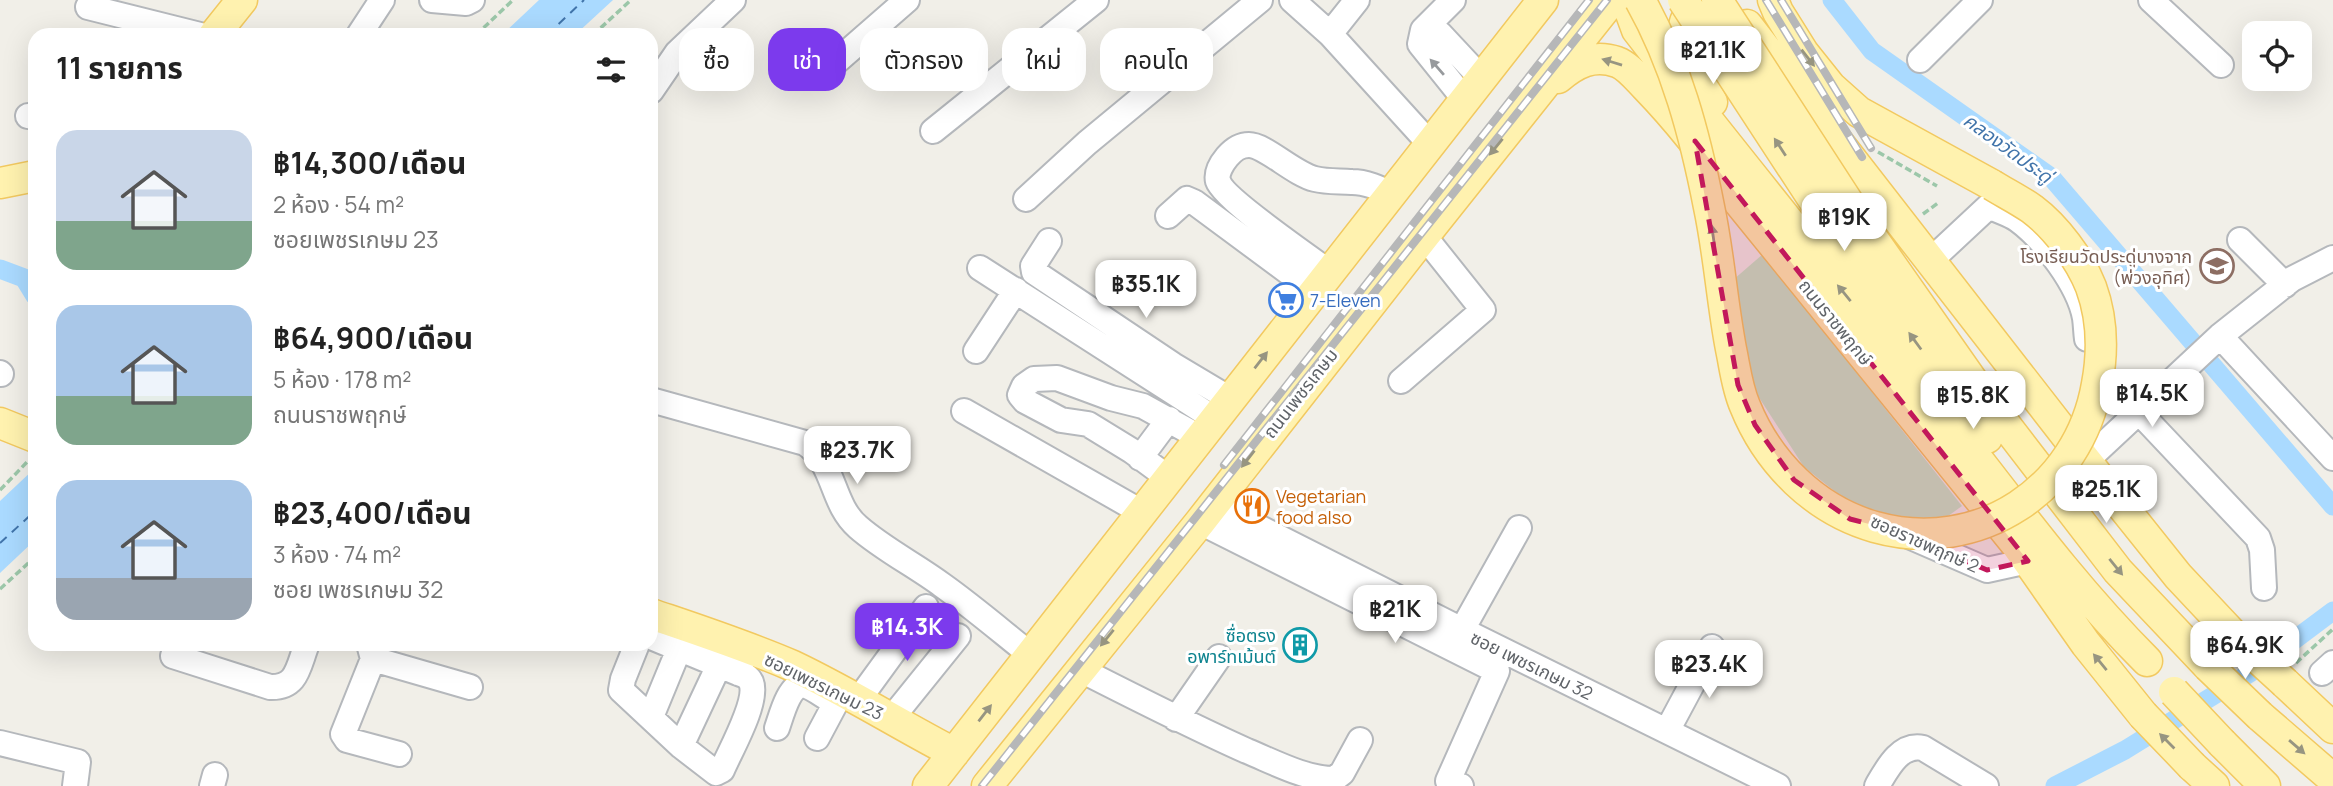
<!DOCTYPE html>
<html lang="th">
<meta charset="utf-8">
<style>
body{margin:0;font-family:Manrope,"Noto Sans Thai",sans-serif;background:#f6f6f6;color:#222;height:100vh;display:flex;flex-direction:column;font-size:26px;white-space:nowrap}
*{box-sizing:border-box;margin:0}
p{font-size:23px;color:#767676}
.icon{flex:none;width:38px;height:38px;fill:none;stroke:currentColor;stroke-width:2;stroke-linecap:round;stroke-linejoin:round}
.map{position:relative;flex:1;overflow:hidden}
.drawer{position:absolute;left:28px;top:28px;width:630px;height:623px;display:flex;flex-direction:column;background:#fff;border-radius:21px;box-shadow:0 7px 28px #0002}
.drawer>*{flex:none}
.hud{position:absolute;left:679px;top:28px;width:665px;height:63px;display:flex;gap:14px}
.controls{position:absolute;left:2242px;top:21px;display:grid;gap:14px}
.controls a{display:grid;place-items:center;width:70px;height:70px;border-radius:14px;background:#fff;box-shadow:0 7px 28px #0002;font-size:35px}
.price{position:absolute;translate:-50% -60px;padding:0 16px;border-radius:14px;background:#fff;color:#222;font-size:23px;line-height:46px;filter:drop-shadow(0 2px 4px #0008)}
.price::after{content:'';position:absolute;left:50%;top:42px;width:21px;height:16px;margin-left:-10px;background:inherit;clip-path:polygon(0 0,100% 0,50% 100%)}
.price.selected{background:#7c3aed;color:#fff}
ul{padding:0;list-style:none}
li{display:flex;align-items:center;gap:21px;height:175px;padding:0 28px}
li span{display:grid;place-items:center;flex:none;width:196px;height:140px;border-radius:21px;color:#555}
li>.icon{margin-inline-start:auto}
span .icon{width:84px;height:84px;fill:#fffc;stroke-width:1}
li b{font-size:30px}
h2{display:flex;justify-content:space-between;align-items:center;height:84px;padding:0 28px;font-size:30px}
.chip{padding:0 24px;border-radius:21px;background:#fff;box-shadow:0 7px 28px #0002;font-size:24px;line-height:63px}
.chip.selected{background:#7c3aed;color:#fff}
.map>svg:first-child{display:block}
.green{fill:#c5e8c5}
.water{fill:#aadaff}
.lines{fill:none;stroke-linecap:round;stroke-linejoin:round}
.canal{stroke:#aadaff;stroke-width:19}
.ferry{stroke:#4174aa;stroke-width:2;stroke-dasharray:9 7;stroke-linecap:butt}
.minor-casing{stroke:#b5b8bc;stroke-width:28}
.major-casing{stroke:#f2c960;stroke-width:33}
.path{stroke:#9cc7a9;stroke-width:3.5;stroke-dasharray:7 3.5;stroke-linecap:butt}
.minor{stroke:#fff;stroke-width:24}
.major{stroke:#fff2af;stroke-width:30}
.rail-casing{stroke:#b6b7b8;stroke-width:8}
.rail{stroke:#fff;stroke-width:5;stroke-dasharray:16;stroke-linecap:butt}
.major-bridge-casing{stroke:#f2c960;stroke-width:33;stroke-linecap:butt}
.major-bridge{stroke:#fff2af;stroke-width:30}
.oneway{fill:#979581}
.oneway2{fill:#979a9d}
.marked{fill:#c2185b;fill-opacity:0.2;stroke:#c2185b;stroke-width:5;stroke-dasharray:14 9;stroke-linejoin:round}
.labels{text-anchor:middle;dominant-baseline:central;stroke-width:6;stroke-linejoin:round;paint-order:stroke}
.education-label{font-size:18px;fill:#785e54;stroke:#fff;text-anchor:end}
.shop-label{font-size:18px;fill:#366cbe;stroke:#fff;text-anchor:start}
.street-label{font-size:18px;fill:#5f6368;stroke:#fff}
.food-label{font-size:18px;fill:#c56008;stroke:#fff;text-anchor:start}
.culture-label{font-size:18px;fill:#0d838f;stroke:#fff;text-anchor:end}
.water-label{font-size:19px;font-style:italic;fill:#4174aa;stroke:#fff}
</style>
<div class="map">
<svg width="2333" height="786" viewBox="0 0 2333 786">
<rect width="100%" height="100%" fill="#f1efe8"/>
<path class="green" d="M1763 254 1962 506 1905 547 1804 467 1749 382 1733 280Z"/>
<path class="water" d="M539 0H613L575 35H502Z
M35 468V540L0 573V501Z"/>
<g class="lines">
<path class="canal" d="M1832 0 1872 51 2051 177 2333 506
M0 269 24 278 35 296
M2055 786 2125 750 2250 673 2333 611"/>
<path class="ferry" d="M547 35 584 0
M0 543 35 511"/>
<g class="minor-casing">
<path id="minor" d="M432 0 466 3 472 0
M1292 0 1330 34 1430 144
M1453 0 1423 30 1420 44 1465 100
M2151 0 2221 65
M88 7 200 35
M1423 30 1432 29 1440 34 1482 79
M1330 34 1357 0
M359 35 382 0
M1920 60 1980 0
M821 75 907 0
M651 91 677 53 733 0
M28 116 35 117
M933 131 1096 0
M1026 199 1087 143 1260 0
M1168 216 1187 199 1194 202 1314 291
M2240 240 2285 285
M1049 241 1033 266 1034 272 1173 365 1230 399
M1930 261 1989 206C1998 211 2010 214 2018 220 2044 239 2079 285 2085 318 2086 325 2086 332 2087 339
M980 268 1215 419
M1329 272C1311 259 1223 198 1218 181 1216 173 1222 163 1227 157 1233 150 1239 145 1249 145 1265 145 1294 174 1315 179 1327 182 1339 181 1352 182 1366 182 1379 188 1392 194
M2220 336 2333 458
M976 351 1016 290
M0 373 1 374
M1401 381 1483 310 1424 236
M651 400 805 443C835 462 831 504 858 527 883 549 915 565 942 585 973 607 1002 632 1031 655
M964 411 1143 513
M2138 411 2258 538 2262 550 2264 588
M1140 458 1169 419
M2086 461 2220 336 2292 279 2333 258
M1170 479 1132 451 1088 424 1061 420 1025 401 1020 395 1024 386 1034 379 1057 378 1111 398 1143 406 1201 438
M1213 504 1462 630 1778 786
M1200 522 1497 671 1448 781 1461 786
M1904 534 1987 570 2028 561
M1462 630 1519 528
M651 637 738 673
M369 644 373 659 343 734 347 740 399 754
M637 644 623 679 621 690 681 746 716 773 722 770C730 751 759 701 751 682 748 676 744 675 738 673L746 649
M173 656 270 687C298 688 298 666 307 644
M373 659 470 687
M1081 670C1136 698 1191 726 1247 751 1274 762 1305 779 1334 779L1342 773 1360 740
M2322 673 2333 663
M859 699 926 607
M651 717 679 649
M891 719 958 636
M1176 719 1219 657
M777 728C781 717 789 684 803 685 811 686 822 695 829 699
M1667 731 1712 647
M817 738 842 691
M0 743 78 762 75 786
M681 746 719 665
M212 786 215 775
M1877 786C1887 769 1900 743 1923 748L1986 786"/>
</g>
<g class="major-casing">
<path id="major" d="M1626 0 1637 30C1738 160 1842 287 1944 416 2010 500 2071 585 2147 661
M1773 0 1778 12 1803 52 1831 87 1859 112 1992 185
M1710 5C1657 12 1698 77 1712 102
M1747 25 2086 461 2178 576 2240 642
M214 35 242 0
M1558 78C1576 63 1593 54 1617 62 1628 66 1638 79 1646 87 1680 122 1710 161 1738 201L2016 544 2086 644 2143 715
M0 183 35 176
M1857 216 1981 393 2118 571 2208 666
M1830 225 1987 438
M0 423 35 437
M651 614C698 630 747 646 793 666 848 692 900 725 954 753
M2285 683 2333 728
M2260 716 2333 779
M2222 743 2265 786
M2192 766 2214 786
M928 786 1543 0
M987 786 1200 522 1424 236 1612 0"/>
</g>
<path class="path" d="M476 35 513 0
M593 35 631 0
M1878 152 1937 186
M1923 214 1938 203
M0 490 30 459
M0 589 35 557
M2296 663 2333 629"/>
<use href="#minor" class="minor"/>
<use href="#major" class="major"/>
<g class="rail-casing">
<path id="rail" d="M1766 0 1862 157
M1781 0 1871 148
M1224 465 1589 0
M982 786 1607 0"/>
</g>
<use href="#rail" class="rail"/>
<g class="major-bridge-casing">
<path id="major-bridge" d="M1640 0C1676 64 1695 135 1709 207 1719 254 1722 302 1731 349 1735 368 1737 388 1745 406 1768 463 1815 510 1875 527 1979 556 2079 489 2097 384 2103 352 2102 317 2091 287 2080 259 2056 227 2032 209 2019 200 2005 193 1992 185
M1683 0 1830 225
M1717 0 1857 216
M2240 642 2285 683
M2208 666 2260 716
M2174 692 2222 743
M2143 715 2192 766"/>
</g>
<use href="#major-bridge" class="major-bridge"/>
</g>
<defs><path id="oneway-solid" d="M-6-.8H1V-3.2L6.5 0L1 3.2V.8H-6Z" transform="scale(1.75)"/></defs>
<g class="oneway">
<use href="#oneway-solid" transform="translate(1808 58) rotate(52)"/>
<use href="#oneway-solid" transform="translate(1612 62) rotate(-163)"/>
<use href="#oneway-solid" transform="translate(1496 147) rotate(129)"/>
<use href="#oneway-solid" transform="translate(1780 147) rotate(-123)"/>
<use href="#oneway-solid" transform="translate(1713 235) rotate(-98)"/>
<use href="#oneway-solid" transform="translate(1844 293) rotate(-129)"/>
<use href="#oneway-solid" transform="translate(1915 341) rotate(-126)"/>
<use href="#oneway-solid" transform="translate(1261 360) rotate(-52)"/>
<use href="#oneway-solid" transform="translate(1248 459) rotate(128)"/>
<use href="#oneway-solid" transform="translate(2116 567) rotate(51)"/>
<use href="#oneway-solid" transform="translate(1107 638) rotate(129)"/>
<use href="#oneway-solid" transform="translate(2100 662) rotate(-129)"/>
<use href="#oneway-solid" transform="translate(985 713) rotate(-52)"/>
<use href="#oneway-solid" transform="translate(2167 741) rotate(-135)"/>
<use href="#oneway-solid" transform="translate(2297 747) rotate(41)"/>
</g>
<use class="oneway2" href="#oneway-solid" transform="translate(1437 67) rotate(-131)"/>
<path class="marked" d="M1695 141 2028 561 1987 570 1896 531 1850 519 1794 480 1755 425 1738 385Z"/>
<defs>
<g id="school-ring" transform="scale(1.75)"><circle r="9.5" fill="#fff" stroke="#8d6e63" stroke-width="1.5"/><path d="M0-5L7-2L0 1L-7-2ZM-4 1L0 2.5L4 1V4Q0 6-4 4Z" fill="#8d6e63"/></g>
<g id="supermarket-ring" transform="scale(1.75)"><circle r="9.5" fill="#fff" stroke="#3f7fe0" stroke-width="1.5"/><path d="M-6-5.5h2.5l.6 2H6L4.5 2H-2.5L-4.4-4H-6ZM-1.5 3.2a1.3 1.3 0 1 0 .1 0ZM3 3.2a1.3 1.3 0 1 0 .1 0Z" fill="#3f7fe0"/></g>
<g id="restaurant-ring" transform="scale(1.75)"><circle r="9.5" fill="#fff" stroke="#e8710a" stroke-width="1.5"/><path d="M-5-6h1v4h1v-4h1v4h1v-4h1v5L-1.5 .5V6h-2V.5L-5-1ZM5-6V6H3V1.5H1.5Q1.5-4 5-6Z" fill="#e8710a"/></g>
<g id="building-ring" transform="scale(1.75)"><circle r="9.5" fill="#fff" stroke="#0f9aa8" stroke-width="1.5"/><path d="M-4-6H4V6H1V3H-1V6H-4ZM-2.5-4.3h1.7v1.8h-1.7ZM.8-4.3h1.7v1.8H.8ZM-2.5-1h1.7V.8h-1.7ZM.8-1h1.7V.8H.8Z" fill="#0f9aa8"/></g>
</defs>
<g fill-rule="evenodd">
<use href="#school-ring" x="2217" y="266"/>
<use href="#supermarket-ring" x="1286" y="300"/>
<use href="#restaurant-ring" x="1252" y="506"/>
<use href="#building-ring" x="1300" y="645"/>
</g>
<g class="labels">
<g class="education-label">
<text x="2192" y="256">โรงเรียนวัดประดู่บางจาก<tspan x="2192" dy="21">(พ่วงอุทิศ)</tspan></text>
</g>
<g class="shop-label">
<text x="1310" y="300">7-Eleven</text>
</g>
<g class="street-label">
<text transform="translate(1836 322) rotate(51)">ถนนราชพฤกษ์</text>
<text transform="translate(1300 393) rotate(-52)">ถนนเพชรเกษม</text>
<text transform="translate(1925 543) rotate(24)">ซอยราชพฤกษ์ 2</text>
<text transform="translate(1532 665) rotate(26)">ซอย เพชรเกษม 32</text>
<text transform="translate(824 686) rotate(26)">ซอยเพชรเกษม 23</text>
</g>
<g class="food-label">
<text x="1276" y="496">Vegetarian<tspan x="1276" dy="21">food also</tspan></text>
</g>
<g class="culture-label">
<text x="1276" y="635">ซื่อตรง<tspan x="1276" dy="21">อพาร์ทเม้นต์</tspan></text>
</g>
<g class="water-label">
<text transform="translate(2008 148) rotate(36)">คลองวัดประดู่</text>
</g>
</g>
</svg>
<div class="controls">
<a><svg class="icon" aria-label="locate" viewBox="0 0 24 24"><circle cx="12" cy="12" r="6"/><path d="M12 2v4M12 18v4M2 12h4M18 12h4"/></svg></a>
</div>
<b class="price" style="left:1713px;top:86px">฿21.1K</b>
<b class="price" style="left:1844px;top:253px">฿19K</b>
<b class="price" style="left:1146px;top:320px">฿35.1K</b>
<b class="price" style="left:2152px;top:429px">฿14.5K</b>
<b class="price" style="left:1973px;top:431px">฿15.8K</b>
<b class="price" style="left:857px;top:486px">฿23.7K</b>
<b class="price" style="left:2106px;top:525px">฿25.1K</b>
<b class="price" style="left:1395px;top:645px">฿21K</b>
<b class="price selected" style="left:907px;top:663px">฿14.3K</b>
<b class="price" style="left:2245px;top:681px">฿64.9K</b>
<b class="price" style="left:1709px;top:700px">฿23.4K</b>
<div class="hud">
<a class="chip">ซื้อ</a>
<a class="chip selected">เช่า</a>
<a class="chip">ตัวกรอง</a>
<a class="chip">ใหม่</a>
<a class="chip">คอนโด</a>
</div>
<section class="drawer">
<h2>11 รายการ<svg class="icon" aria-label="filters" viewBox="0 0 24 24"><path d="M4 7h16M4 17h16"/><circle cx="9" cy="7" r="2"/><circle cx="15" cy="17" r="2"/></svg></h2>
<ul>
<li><span style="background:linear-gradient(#c9d6e8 65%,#7fa58c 0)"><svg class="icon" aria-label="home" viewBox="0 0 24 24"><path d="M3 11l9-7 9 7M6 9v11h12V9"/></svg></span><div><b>฿14,300/เดือน</b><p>2 ห้อง · 54 m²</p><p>ซอยเพชรเกษม 23</p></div></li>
<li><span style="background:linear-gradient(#a9c7e8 65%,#7fa58c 0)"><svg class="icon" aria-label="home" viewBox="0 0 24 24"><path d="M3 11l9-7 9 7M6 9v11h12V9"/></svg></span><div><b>฿64,900/เดือน</b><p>5 ห้อง · 178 m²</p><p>ถนนราชพฤกษ์</p></div></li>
<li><span style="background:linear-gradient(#a9c7e8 70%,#9aa5b1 0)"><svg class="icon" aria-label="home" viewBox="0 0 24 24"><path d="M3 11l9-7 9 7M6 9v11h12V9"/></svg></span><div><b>฿23,400/เดือน</b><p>3 ห้อง · 74 m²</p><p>ซอย เพชรเกษม 32</p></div></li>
</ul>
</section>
</div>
